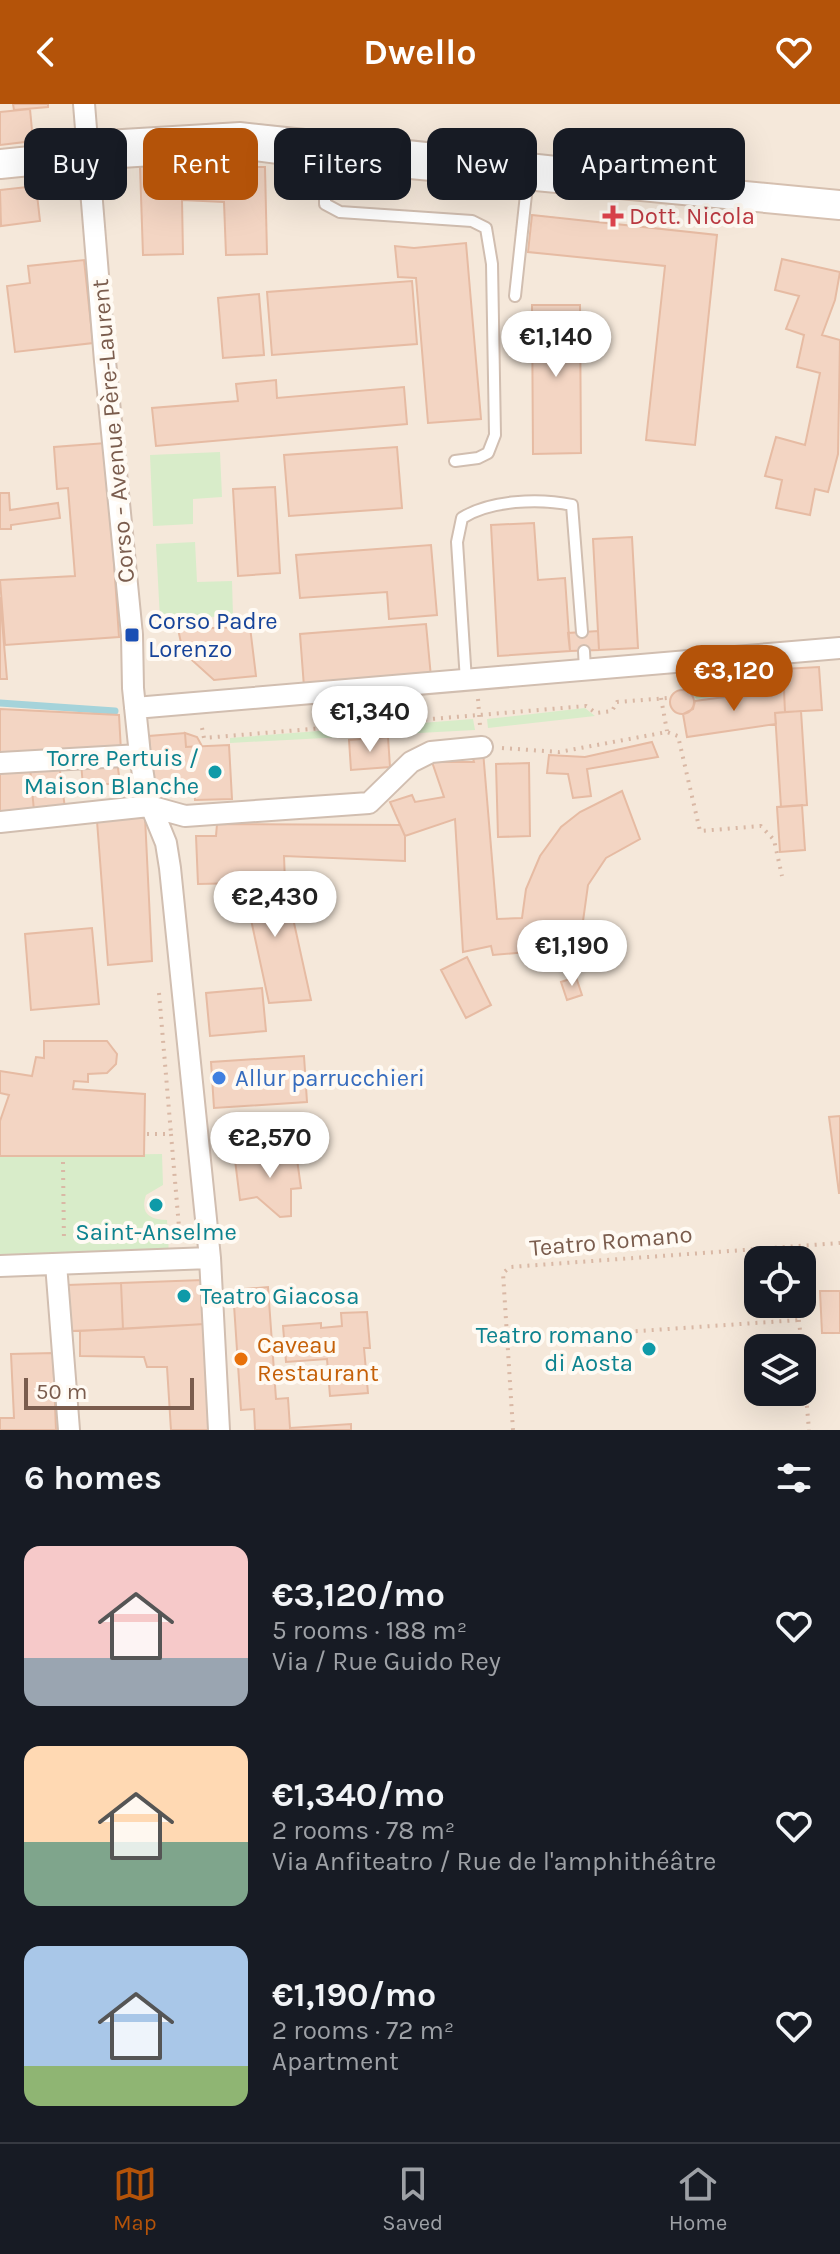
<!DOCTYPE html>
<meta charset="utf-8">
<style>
body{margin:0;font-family:Karla,sans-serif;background:#20242c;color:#f1f3f6;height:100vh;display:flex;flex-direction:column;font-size:30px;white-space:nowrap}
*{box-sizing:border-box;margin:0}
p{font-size:26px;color:#9ea1a6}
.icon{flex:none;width:44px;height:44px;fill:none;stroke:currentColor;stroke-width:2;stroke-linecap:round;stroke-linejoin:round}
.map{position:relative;height:1326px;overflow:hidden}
.details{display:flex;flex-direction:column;background:#171b24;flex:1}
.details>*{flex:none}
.guide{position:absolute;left:24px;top:24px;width:792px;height:72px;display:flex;gap:16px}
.tools{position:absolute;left:744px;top:1142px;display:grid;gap:16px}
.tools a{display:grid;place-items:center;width:72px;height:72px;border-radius:16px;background:#171b24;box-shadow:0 8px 32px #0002;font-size:40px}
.scale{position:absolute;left:24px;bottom:20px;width:170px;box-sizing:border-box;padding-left:8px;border:4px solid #7a5c4d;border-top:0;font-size:22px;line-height:28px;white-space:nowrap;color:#7a5c4d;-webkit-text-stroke:6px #fffaf3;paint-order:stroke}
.price{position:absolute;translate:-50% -68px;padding:0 18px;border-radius:28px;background:#fff;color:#222;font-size:26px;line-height:52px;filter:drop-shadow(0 2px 4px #0008)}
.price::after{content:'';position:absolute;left:50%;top:48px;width:24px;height:18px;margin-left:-12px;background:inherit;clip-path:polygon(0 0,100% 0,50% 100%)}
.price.selected{background:#b45309;color:#fff}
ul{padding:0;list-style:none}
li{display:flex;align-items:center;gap:24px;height:200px;padding:0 24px}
li span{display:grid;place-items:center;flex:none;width:224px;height:160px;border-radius:16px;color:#555}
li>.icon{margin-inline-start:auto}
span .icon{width:96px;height:96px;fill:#fffc;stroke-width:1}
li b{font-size:34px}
h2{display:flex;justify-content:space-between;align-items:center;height:96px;padding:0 24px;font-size:34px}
.tag{padding:0 28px;border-radius:16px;background:#171b24;box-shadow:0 8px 32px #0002;font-size:28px;line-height:72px}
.tag.selected{background:#b45309;color:#fff}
header{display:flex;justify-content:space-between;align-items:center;height:104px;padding:0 24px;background:#b45309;color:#fff;font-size:36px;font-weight:700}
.tab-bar{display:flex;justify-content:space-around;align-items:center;height:112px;border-top:2px solid #363941;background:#171b24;font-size:22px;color:#9ea1a6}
.tab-bar a{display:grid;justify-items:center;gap:4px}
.tab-bar .selected{color:#b45309}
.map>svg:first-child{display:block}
.residential{fill:#f5e8da;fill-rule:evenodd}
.green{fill:#d8ecc9}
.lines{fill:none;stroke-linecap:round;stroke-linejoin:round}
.stream{stroke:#a5d3da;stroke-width:7}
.building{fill:#f3d5c3;stroke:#e6bba3;stroke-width:2}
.lane-casing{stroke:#d1beb0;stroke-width:14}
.street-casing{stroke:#d1beb0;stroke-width:24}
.secondary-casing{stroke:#d6c0b0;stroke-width:32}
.path{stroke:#d9b8a5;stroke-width:4;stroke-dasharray:2 6;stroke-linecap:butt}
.lane{stroke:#fff;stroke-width:10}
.street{stroke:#fff;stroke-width:20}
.secondary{stroke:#fff;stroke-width:28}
.health-dot{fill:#e0444e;stroke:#fffaf3;stroke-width:3}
.transit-dot{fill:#1a4fb4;stroke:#fffaf3;stroke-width:3}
.culture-dot{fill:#0f9aa8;stroke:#fffaf3;stroke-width:3}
.shop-dot{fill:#3f7fe0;stroke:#fffaf3;stroke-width:3}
.food-dot{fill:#e8710a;stroke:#fffaf3;stroke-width:3}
.labels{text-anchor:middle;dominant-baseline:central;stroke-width:8;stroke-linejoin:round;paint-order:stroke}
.health-label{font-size:24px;fill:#be3a42;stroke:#fffaf3;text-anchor:start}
.street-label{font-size:24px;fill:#7a5c4d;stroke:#fffaf3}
.transit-label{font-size:24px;fill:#164399;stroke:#fffaf3;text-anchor:start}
.culture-label{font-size:24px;fill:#0d838f;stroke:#fffaf3;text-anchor:end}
.shop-label{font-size:24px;fill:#366cbe;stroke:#fffaf3;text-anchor:start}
.food-label{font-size:24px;fill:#c56008;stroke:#fffaf3;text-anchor:start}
</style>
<header><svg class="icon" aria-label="back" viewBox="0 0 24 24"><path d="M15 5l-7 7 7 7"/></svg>Dwello<svg class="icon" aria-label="heart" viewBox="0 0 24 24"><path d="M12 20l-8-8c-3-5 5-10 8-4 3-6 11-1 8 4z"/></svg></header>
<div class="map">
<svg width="840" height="1326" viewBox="0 0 840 1326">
<rect width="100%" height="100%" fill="#fdf6ec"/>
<path class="residential" d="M0 0H840V1326H0ZM758 1156H802V1200H758ZM758 1244H802V1288H758Z"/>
<path class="green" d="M220 348 222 393 193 395V420L153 422 150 351Z
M195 438 197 478 232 477 233 512 160 515 156 440Z
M782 576 783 584 696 595 690 587Z
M585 604 595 612 488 624 487 615Z
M473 615 475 626 230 639V634Z
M162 1050 163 1081 146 1091C140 1109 149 1116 167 1116L169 1151H0V1052Z"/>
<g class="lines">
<path class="stream" d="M0 599 115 607"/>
</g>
<path class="building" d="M13 0H48V3L14 6Z
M30 5 33 37 0 41V8Z
M140 62H204V85L224 84V63H265L267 150 226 151 224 98 182 96 183 150 143 151Z
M36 82 40 117 1 122 0 86Z
M532 111 717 131 695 341 646 336 665 162 528 148Z
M466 139 481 315 428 319 416 174 398 173 395 142 414 144Z
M782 155 840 168 835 196 822 231 840 236 838 350 828 388 815 385 810 411 776 404 782 376 765 372 776 333 805 341 820 269 797 263 804 231 786 225 799 192 775 186Z
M84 156 93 239 15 248 7 182 30 179 28 162Z
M412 177 417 240 272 251 267 188Z
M259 190 264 251 223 254 218 194Z
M532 201H580L581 349 533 350Z
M276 276 277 294 404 283 407 320 156 342 152 304 238 297 236 280Z
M106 339 119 533 5 541 0 476 75 472 68 384 57 385 54 343Z
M397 343 402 404 289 412 284 351Z
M275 383 280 469 238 472 233 385Z
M0 389H9L10 406 58 399 60 414 11 421V425H0Z
M534 419 538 476 565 474 570 547 498 552 491 421Z
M632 433 638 544 599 546 593 435Z
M431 441 437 511 389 515 387 488 300 494 296 451Z
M0 493 7 575H0Z
M426 520 431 573 304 583 300 530Z
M250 523 256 572 214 576 183 548 178 525Z
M598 527 599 546 570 547 568 529Z
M819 563 822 606 785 608 783 565Z
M784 585 785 608 775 609 776 620 687 633 683 610 693 605 695 597Z
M670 598a12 12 0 1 1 24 0a12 12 0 1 1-24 0Z
M0 605 119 611 121 647 0 655Z
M801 607 807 701 781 703 775 609Z
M185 629 197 633 202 642 186 643Z
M185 629 186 643 229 641 232 695 195 696 194 678 153 681 149 632Z
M388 633 390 663 351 666 349 636Z
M652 638 658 653 587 665 591 692 573 694 568 670 547 669 549 651 585 653Z
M483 647 497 815 522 814 526 785 540 752 561 723 580 708 622 687 640 735 606 754 588 781 583 817 584 843 493 851 491 842 463 848 455 715 405 732 390 698 412 691 415 698 444 693 432 658H474L471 648Z
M117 657 120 679 83 682 81 659Z
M529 659 530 732 498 733 496 660Z
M59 660 65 704 34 707 30 663Z
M30 663 34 707 0 711V666Z
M802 701 805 746 780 748 777 703Z
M145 713 152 857 108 861 97 717Z
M217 720 400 721 405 732V757L284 752 285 778 198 780 196 732H216Z
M285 778 311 896 269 899 247 797 231 799 229 779Z
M92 824 99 900 31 906 25 830Z
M467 853 491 901 466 914 441 866Z
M576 873 582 891 567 896 561 878Z
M262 884 266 927 210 932 206 889Z
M44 937H107L117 950 116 960 107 969 88 970V978L74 977 73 985 145 990 144 1052H0V1017L9 991 0 989V967L32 972 36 953 44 954Z
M304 952 307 998 214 1004 211 958Z
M840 1012V1089H839L829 1013Z
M296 1048 301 1084 291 1085V1112L280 1113 257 1093 240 1096 235 1056Z
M203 1176 204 1220 123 1225 121 1179Z
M121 1179 123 1225 70 1227 68 1181Z
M268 1183 276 1295 288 1294 290 1324 351 1320V1326H255L254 1305 241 1306 233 1186Z
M820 1187H840V1229H822Z
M367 1208 370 1244H364L368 1289 330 1292 327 1255 286 1258 283 1222 321 1219V1224L342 1222 341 1209Z
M204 1220 210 1326H171L167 1263H147L144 1253 80 1252V1227Z
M53 1249 56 1326H0V1314H14L11 1250Z"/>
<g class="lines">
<g class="lane-casing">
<path id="lane" d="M89 33 240 24 735 77
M325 54V100L340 108 472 117 486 124 492 160 495 331 488 349 478 354 455 357
M515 192 528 72
M584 547 585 566
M466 577 457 438 462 414C490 396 539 394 572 401L582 528"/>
</g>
<g class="street-casing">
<path id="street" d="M84 0 105 257 132 531 133 584 140 651 146 690 166 739 170 764 210 1154 219 1326
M135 604 840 544
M0 659 140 651
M0 718 149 702 185 712 369 699 411 658 431 648 482 643
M56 1160 69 1326
M0 1162 210 1154"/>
</g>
<g class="secondary-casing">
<path id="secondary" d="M0 60 89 51 248 41 347 54 840 101"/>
</g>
<path class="path" d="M661 594 667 627
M478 595 480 622
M202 624 204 634 586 602 596 609 612 607 617 598 668 594
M502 644 559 648 667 628 678 632 700 727 761 722 774 736 782 772
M159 889 171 1030
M147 1030H171L180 1135
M63 1058 64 1138
M790 1142 792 1156
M797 1200 802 1244
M508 1236 799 1216
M802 1246 809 1326
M513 1326 503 1169 510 1163 840 1139"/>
<use href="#lane" class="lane"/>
<use href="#street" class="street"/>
<use href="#secondary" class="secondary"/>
</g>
<path class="health-dot" d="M609 100h8v8h8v8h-8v8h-8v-8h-8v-8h8z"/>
<rect class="transit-dot" x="124" y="523" width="16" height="16" rx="4"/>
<g class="culture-dot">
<circle cx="215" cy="668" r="8"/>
<circle cx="156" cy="1101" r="8"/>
<circle cx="184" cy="1192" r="8"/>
<circle cx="649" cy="1245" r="8"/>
</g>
<circle class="shop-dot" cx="219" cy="974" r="8"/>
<circle class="food-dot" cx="241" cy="1255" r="8"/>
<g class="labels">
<g class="health-label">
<text x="629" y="112">Dott. Nicola</text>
</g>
<g class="street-label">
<text transform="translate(113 327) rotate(-95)">Corso - Avenue Père-Laurent</text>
<text transform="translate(611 1137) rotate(-5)">Teatro Romano</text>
</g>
<g class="transit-label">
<text x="148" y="517">Corso Padre<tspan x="148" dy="28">Lorenzo</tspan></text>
</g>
<g class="culture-label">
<text x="199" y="654">Torre Pertuis /<tspan x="199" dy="28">Maison Blanche</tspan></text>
<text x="156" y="1128" text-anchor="middle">Saint-Anselme</text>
<text x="200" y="1192" text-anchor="start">Teatro Giacosa</text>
<text x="633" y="1231">Teatro romano<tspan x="633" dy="28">di Aosta</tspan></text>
</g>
<g class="shop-label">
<text x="235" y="974">Allur parrucchieri</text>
</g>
<g class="food-label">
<text x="257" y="1241">Caveau<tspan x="257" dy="28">Restaurant</tspan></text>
</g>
</g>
</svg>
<div class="tools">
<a><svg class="icon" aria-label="locate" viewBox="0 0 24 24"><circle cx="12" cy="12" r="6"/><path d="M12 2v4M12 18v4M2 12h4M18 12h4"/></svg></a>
<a><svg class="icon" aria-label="layers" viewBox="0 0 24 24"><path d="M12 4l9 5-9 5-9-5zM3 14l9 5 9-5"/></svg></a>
</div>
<div class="scale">50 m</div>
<b class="price" style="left:556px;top:275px">€1,140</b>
<b class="price selected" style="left:734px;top:609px">€3,120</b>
<b class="price" style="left:370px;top:650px">€1,340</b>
<b class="price" style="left:275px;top:835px">€2,430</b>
<b class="price" style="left:572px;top:884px">€1,190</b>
<b class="price" style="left:270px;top:1076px">€2,570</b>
<div class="guide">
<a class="tag">Buy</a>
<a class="tag selected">Rent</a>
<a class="tag">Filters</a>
<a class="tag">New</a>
<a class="tag">Apartment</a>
</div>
</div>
<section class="details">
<h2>6 homes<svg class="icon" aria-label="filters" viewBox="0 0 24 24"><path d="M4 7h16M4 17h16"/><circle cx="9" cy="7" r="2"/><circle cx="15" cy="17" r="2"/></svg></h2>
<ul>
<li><span style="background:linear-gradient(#f6c9c9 70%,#9aa5b1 0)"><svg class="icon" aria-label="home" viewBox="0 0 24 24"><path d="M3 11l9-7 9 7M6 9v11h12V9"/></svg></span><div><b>€3,120/mo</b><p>5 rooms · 188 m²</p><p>Via / Rue Guido Rey</p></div><svg class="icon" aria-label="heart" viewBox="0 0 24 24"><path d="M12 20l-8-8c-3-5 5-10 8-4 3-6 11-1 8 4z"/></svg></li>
<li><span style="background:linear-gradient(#ffd9b3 60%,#7fa58c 0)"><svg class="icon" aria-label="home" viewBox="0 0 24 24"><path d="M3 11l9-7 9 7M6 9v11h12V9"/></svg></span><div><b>€1,340/mo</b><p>2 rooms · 78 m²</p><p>Via Anfiteatro / Rue de l'amphithéâtre</p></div><svg class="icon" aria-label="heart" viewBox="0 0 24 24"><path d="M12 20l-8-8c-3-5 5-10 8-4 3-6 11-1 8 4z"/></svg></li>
<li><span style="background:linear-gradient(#a9c7e8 75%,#8fb573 0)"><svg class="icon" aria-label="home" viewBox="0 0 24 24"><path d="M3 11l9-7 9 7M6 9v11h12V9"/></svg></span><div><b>€1,190/mo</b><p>2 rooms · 72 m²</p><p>Apartment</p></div><svg class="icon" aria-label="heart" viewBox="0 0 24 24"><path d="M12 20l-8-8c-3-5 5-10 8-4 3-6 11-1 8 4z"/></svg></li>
</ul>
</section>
<nav class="tab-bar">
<a class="selected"><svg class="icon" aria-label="map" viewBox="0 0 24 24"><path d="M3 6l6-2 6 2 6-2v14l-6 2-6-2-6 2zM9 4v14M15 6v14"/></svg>Map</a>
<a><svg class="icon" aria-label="saved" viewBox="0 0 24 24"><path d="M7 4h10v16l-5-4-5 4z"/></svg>Saved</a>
<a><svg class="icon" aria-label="home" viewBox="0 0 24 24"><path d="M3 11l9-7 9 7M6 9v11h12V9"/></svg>Home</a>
</nav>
